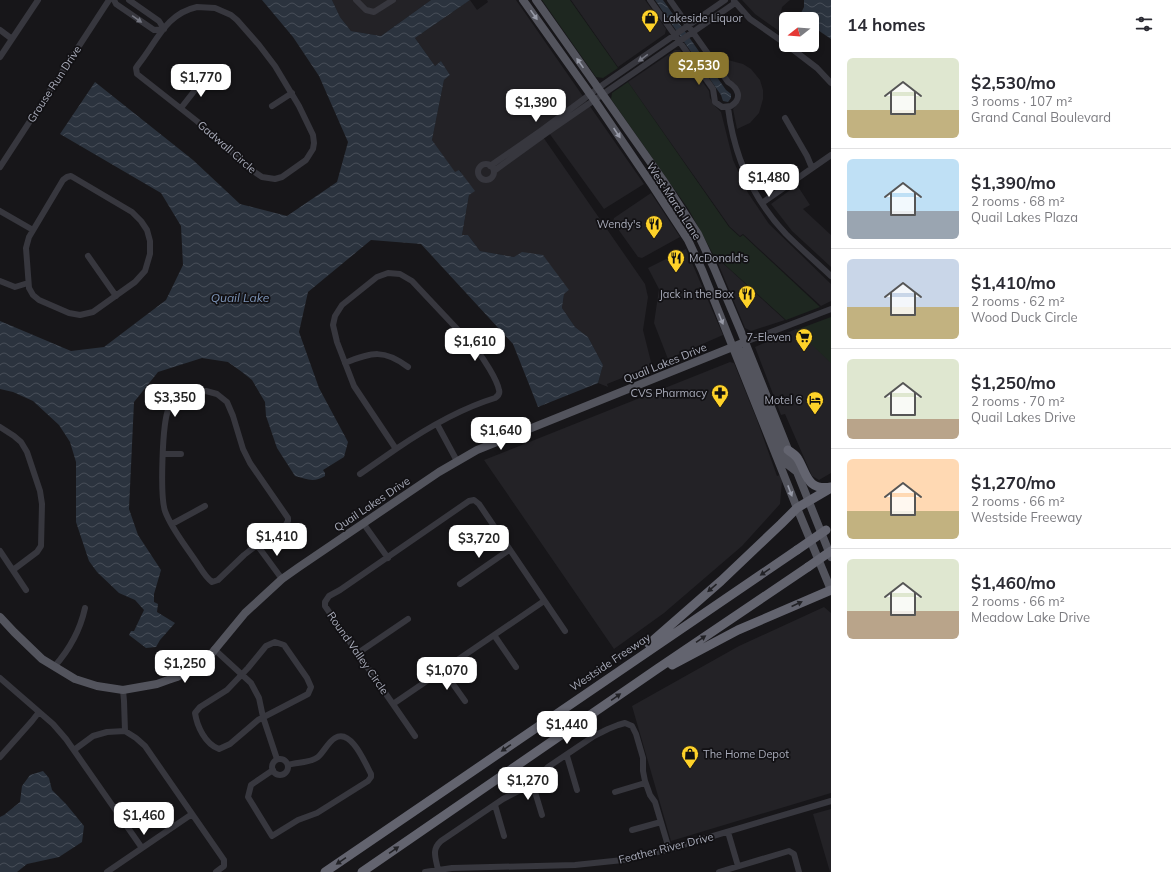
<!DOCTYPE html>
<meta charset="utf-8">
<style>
body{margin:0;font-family:Mulish,sans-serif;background:#f7f7f7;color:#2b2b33;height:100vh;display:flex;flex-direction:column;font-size:15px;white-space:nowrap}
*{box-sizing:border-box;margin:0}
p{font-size:13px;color:#7c7c81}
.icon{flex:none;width:22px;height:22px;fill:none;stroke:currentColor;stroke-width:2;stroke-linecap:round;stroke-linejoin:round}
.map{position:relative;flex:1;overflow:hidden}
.panel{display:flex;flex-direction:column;background:#fff;width:340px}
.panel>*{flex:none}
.needle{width:26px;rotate:253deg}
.controls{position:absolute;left:779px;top:12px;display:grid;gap:8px}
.controls a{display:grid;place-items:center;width:40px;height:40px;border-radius:6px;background:#fff;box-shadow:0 2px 6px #0003;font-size:20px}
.price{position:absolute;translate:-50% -34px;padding:0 9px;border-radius:8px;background:#fff;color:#222;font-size:13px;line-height:26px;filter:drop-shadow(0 1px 2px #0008)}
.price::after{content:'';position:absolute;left:50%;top:24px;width:12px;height:9px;margin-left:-6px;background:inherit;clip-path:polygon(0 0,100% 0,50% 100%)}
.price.active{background:#8a762e;color:#fff}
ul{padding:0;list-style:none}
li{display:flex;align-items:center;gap:12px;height:100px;padding:0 16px}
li+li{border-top:1px solid #e1e1e2}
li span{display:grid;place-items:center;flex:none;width:112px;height:80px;border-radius:6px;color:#555}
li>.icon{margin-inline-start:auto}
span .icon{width:48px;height:48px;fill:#fffc;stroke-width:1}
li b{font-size:17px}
h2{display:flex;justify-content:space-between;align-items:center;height:48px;padding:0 16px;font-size:17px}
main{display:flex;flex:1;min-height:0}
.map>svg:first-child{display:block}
.built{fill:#232226}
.park{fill:#1e2720}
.water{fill:url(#water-waves)}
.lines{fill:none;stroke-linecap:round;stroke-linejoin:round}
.minor{stroke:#37373e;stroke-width:6}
.major{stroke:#53545d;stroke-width:8}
.highway{stroke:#63646f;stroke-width:9}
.highway-bridge{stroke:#63646f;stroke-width:9}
.oneway{fill:#979aa7}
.oneway2{fill:#757782}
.oneway3{fill:#222226}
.labels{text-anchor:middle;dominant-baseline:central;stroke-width:3.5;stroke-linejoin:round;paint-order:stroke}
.poi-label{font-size:11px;fill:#a8abb9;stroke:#121114;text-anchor:end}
.street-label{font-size:11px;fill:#a8abb9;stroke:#121114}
.water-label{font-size:12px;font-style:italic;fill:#7c94b7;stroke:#121114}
</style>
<main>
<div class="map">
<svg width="831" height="872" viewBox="0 0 831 872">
<defs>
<pattern id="water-waves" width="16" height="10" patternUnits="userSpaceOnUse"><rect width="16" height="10" fill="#2b333e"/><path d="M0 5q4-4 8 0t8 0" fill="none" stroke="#474e58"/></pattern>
</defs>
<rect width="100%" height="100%" fill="#171619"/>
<path class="built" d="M332 0H431L381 36 351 31 340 17Z
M470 0 477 10 488 2 487 0H516L644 184 604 209 549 133 543 137 645 284 648 297 643 330 652 366 607 384 608 387 598 383 603 365 588 337 575 327 562 308 564 294 569 290 514 257 480 251 468 235H462L469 195 460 170 455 173 432 140 444 80 450 75 441 61 435 66 415 38Z
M571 0H645L666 29 665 34 618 67Z
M742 0H790L782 7 781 13 790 19H786V36L755 14Z
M675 50H680L709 91 710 98 714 105 721 112 733 160 748 193 769 224 831 284V301L821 306 743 234 740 236 730 227 628 82Z
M728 60 743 64 751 69 760 80 763 90V99L759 113 750 123 737 129 733 109 739 102V89L736 85 729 80 722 73 720 64 723 61Z
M797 185 810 205 803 209 831 235V267L792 231 771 204Z
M651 193 680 237 642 258 638 257 613 222 614 218Z
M686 249 723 335 668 359 654 323 659 289 648 268Z
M715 256 785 320 751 331 745 328Z
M796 329 831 362V473L819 480 812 476 785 414 781 415 755 347Z
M730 362 734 363 757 420 777 476 780 475 782 481 780 504 742 546 664 613 614 649 484 460Z
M824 607 831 613V793L671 841 632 706 739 646Z
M831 809V872H830L813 814Z"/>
<path class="park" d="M542 0H570L618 68 603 78 596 77Z
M628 82 729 227 740 237 743 235 820 307 786 320 713 254 689 210 611 99 612 93Z
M831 317V363L796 330Z"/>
<path class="water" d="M262 0H332L340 17 351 31 381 36 431 0H470L415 38 435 66 441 61 450 75 444 80 432 140 455 172 459 170 475 191 469 195 462 235H468L480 251 514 257 522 252 543 255 569 290 564 294 562 308 575 327 588 337 603 365 598 383 538 407 513 344 421 244 371 240 308 292 299 332 319 388 348 442 344 457 323 470 325 473V476C314 483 306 479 295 476L277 448 266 416 265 402 252 380 242 372 228 362 202 358 158 372 134 402 129 509 138 535 161 570 154 594V602L158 604 157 612 175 623 160 640 156 647 146 648 129 635 131 631H134L144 610 135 600 119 593 97 572 89 561 76 522V462L70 442 59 425 33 401 13 392 0 389V321L71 351 104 347 166 300 183 265 181 226 161 193 60 134 95 82 193 160 240 204 287 216 337 182 348 142 319 76 293 37Z
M655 0H663L726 90 731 94V98L728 102 723 101 721 95Z
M804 0H831V39L812 26V19H801L799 17 804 7Z
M43 771 49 778 52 790 66 804 84 826 82 842 59 857 27 864 17 872H0V817L4 815 20 802 22 786 30 775Z"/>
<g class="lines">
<path class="minor" d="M114 0 116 4 154 30 164 29
M129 0 159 21 164 29
M356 0 366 10 374 12 393 0
M650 0 713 89 715 102 722 107 731 106C743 98 738 88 728 82L670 0
M734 1 750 19 786 44
M197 7 215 8 231 15 237 20 259 45 275 66 299 106 313 135 314 143 313 149 306 160 282 177 275 179 262 177 253 171 198 122 137 74 136 68 138 65C157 42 165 14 197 7Z
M0 30 12 39
M787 45 817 68 831 83
M0 57 38 0
M272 106 292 93
M181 108 206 76
M728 108C734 155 753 199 786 234 800 248 816 262 831 276
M785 118 807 156 812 168
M478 172a8 8 0 1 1 16 0a8 8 0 1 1-16 0Z
M490 166 542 130 604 84 725 0
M0 167 109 0
M494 171 545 134 735 3
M71 176 132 212 141 221 147 230 150 241V254L145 271 135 282 93 312 80 315 69 313 39 300 33 295 29 288 26 248 29 237 63 180 67 177Z
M762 203 831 155
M0 211 33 230
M88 256 116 296
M388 273 400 274 412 281 476 349C483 358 497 379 499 390 500 393 498 396 495 398 459 409 427 428 396 449L354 386 337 342 333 325 335 316 342 305 377 277Z
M0 281 15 287 28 283
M745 342 831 309
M345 363C372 352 384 349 408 367
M206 391 217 394 227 402 233 416 243 449 250 463 288 518V521L285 526 271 534 244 555 218 580 212 582C205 577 200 567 195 560 185 545 171 528 165 511 160 496 162 421 169 408 176 396 193 391 206 391Z
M437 424 457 461
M0 427 14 436 21 442 27 452 40 491 42 504 41 546 37 552 13 570
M163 454H181
M360 474 396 449
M363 523 388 558
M172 524 205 506
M257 545 282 579
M0 551 26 590
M460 584 509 550
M494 635 516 667
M275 642 284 645 307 678 311 687 308 694 258 720 230 744 219 749C205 744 197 726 195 713L200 707 227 690 248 668 266 646Z
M214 649 251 683 259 698 263 717 277 759
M358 653 408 619
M54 667C70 649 80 631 85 608
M443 670 465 701
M0 678 53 724 66 739 142 848
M123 690 124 701 125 731
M393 704 544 601
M415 736 325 606V602L329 596 340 590 469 501 474 500 479 504 565 631
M74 750 93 736 107 732 125 731 136 738 145 746 224 860V866L216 872
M567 756 577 790
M0 757 32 721 39 712
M272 767a8 8 0 1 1 16 0a8 8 0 1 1-16 0Z
M273 770 251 785 248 797 272 836 298 820 317 813 368 781 371 777V774C365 763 351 728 335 738 328 742 324 752 318 757 311 763 297 762 288 765
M532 782 542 815
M615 792 645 783
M495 805 504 836
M632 830 661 822
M728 832 738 866
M438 870C436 858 431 850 441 841L503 799 526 787 541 775 548 767 594 736 608 729 618 725 625 723 632 726 636 734 643 758V771L645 781 650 795 655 802 669 849
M107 872 192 814
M425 872 452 868 575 865 623 860 666 850 831 801
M719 872 789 851 794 854 799 872"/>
<path class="major" d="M523 0 595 101 652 185 688 240 702 270 797 508 831 590
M536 0 663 180 698 234 714 268 741 332 831 557
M733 347 738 349 742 352 787 464 796 471
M0 617 14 632 42 659 75 679 97 686 123 690 157 684 168 680 177 677 201 662 212 653 245 613 282 579 299 567 439 472 477 450 745 342"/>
<path class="highway" d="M788 450C792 453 796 455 798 459 807 474 807 491 831 487
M649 644 721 581 781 524 797 508 831 488
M672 665 738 630 831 590
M325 872 797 550
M362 872 657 669 808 567"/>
<path class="highway-bridge" d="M797 550 826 530
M808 567 831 551"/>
</g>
<defs><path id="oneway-solid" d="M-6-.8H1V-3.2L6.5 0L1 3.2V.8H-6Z"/></defs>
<g class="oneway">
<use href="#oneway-solid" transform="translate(534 15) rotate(55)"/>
<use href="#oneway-solid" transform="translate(580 63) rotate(-125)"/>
<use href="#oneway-solid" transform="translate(617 133) rotate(56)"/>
<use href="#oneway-solid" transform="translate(721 319) rotate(68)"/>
<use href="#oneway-solid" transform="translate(790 491) rotate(69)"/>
</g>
<g class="oneway2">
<use href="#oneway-solid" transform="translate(137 19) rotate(35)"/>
<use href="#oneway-solid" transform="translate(643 58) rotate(144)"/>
</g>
<g class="oneway3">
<use href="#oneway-solid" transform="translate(765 572) rotate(146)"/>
<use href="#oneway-solid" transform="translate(712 588) rotate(139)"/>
<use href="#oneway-solid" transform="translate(797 604) rotate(-25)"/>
<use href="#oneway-solid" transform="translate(701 639) rotate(-34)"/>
<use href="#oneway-solid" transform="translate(616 697) rotate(-35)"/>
<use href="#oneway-solid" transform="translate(506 748) rotate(146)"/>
<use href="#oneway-solid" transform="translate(394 850) rotate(-35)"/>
<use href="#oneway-solid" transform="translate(341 861) rotate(146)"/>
</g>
<defs>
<g id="shop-pin" transform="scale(0.9)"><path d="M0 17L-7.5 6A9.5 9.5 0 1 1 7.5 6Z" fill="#fed229" stroke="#121114"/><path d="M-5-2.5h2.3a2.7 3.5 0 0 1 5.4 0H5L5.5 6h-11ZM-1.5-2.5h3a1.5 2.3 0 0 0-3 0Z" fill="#111"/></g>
<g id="restaurant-pin" transform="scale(0.9)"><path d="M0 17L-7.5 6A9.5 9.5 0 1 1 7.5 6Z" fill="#fed229" stroke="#121114"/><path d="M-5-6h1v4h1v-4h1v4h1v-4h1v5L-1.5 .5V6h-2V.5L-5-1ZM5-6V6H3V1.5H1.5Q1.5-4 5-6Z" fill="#111"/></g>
<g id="supermarket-pin" transform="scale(0.9)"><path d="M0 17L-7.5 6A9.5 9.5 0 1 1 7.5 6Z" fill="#fed229" stroke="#121114"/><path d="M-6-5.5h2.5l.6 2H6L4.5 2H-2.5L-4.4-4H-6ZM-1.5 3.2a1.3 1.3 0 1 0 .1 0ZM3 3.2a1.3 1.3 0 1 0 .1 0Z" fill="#111"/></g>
<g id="pharmacy-pin" transform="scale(0.9)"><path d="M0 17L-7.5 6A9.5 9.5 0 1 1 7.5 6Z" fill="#fed229" stroke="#121114"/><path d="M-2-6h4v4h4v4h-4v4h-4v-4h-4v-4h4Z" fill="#111"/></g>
<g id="hotel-pin" transform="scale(0.9)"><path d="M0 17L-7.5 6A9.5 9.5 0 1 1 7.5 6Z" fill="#fed229" stroke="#121114"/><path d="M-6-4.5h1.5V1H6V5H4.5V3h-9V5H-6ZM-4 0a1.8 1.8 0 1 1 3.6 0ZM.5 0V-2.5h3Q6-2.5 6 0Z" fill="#111"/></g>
</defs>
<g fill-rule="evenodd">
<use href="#shop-pin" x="650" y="18"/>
<use href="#restaurant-pin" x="654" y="224"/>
<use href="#restaurant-pin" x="676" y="258"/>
<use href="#restaurant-pin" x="747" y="294"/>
<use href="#supermarket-pin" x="804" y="337"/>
<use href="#pharmacy-pin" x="720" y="393"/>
<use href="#hotel-pin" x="815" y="400"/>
<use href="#shop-pin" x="690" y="754"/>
</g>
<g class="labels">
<g class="poi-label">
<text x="663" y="18" text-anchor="start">Lakeside Liquor</text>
<text x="641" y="224">Wendy's</text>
<text x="689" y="258" text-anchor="start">McDonald's</text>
<text x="734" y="294">Jack in the Box</text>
<text x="791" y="337">7-Eleven</text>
<text x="707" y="393">CVS Pharmacy</text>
<text x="802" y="400">Motel 6</text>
<text x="703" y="754" text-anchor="start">The Home Depot</text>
</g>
<g class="street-label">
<text transform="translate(54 84) rotate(-57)">Grouse Run Drive</text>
<text transform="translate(227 147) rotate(41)">Gadwall Circle</text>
<text transform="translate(674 201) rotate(57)">West March Lane</text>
<text transform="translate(665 363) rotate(-22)">Quail Lakes Drive</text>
<text transform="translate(372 504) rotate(-34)">Quail Lakes Drive</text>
<text transform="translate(358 653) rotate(55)">Round Valley Circle</text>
<text transform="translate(610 662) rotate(-34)">Westside Freeway</text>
<text transform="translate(666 848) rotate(-14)">Feather River Drive</text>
</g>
<g class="water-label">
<text x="240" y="297">Quail Lake</text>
</g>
</g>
</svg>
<div class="controls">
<a><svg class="needle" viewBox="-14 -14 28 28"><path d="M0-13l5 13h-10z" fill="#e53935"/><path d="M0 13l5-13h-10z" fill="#7c7c81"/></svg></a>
</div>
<b class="price active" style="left:699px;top:86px">$2,530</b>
<b class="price" style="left:201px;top:98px">$1,770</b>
<b class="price" style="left:536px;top:123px">$1,390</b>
<b class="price" style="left:769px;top:198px">$1,480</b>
<b class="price" style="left:475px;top:362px">$1,610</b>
<b class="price" style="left:175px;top:418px">$3,350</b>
<b class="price" style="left:501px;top:451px">$1,640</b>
<b class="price" style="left:277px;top:557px">$1,410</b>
<b class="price" style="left:479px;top:559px">$3,720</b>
<b class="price" style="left:185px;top:684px">$1,250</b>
<b class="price" style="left:447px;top:691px">$1,070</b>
<b class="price" style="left:567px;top:745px">$1,440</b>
<b class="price" style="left:528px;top:801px">$1,270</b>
<b class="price" style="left:144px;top:836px">$1,460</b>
</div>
<section class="panel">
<h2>14 homes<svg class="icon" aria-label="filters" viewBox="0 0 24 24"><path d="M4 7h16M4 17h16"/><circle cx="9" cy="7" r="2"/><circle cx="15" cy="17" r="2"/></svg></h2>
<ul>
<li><span style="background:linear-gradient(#dfe7d0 65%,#c2b280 0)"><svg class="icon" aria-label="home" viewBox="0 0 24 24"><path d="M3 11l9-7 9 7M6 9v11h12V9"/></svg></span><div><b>$2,530/mo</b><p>3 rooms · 107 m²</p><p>Grand Canal Boulevard</p></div></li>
<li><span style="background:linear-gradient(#bfe0f5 65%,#9aa5b1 0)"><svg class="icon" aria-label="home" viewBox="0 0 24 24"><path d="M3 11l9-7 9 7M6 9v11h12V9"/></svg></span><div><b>$1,390/mo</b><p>2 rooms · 68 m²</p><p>Quail Lakes Plaza</p></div></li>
<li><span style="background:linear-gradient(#c9d6e8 60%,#c2b280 0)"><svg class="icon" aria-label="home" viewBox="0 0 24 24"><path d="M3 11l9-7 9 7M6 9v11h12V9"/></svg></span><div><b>$1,410/mo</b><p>2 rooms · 62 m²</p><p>Wood Duck Circle</p></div></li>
<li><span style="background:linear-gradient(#dfe7d0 75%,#b9a48a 0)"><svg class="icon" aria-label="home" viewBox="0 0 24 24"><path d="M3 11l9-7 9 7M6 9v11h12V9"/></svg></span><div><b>$1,250/mo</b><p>2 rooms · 70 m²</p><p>Quail Lakes Drive</p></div></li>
<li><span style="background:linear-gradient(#ffd9b3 65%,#c2b280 0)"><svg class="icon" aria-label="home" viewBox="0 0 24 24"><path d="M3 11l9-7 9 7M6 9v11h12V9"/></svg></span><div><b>$1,270/mo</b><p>2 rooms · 66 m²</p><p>Westside Freeway</p></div></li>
<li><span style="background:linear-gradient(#dfe7d0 65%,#b9a48a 0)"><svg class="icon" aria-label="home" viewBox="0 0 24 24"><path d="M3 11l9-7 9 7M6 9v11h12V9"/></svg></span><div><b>$1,460/mo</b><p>2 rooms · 66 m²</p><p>Meadow Lake Drive</p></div></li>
</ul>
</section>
</main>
